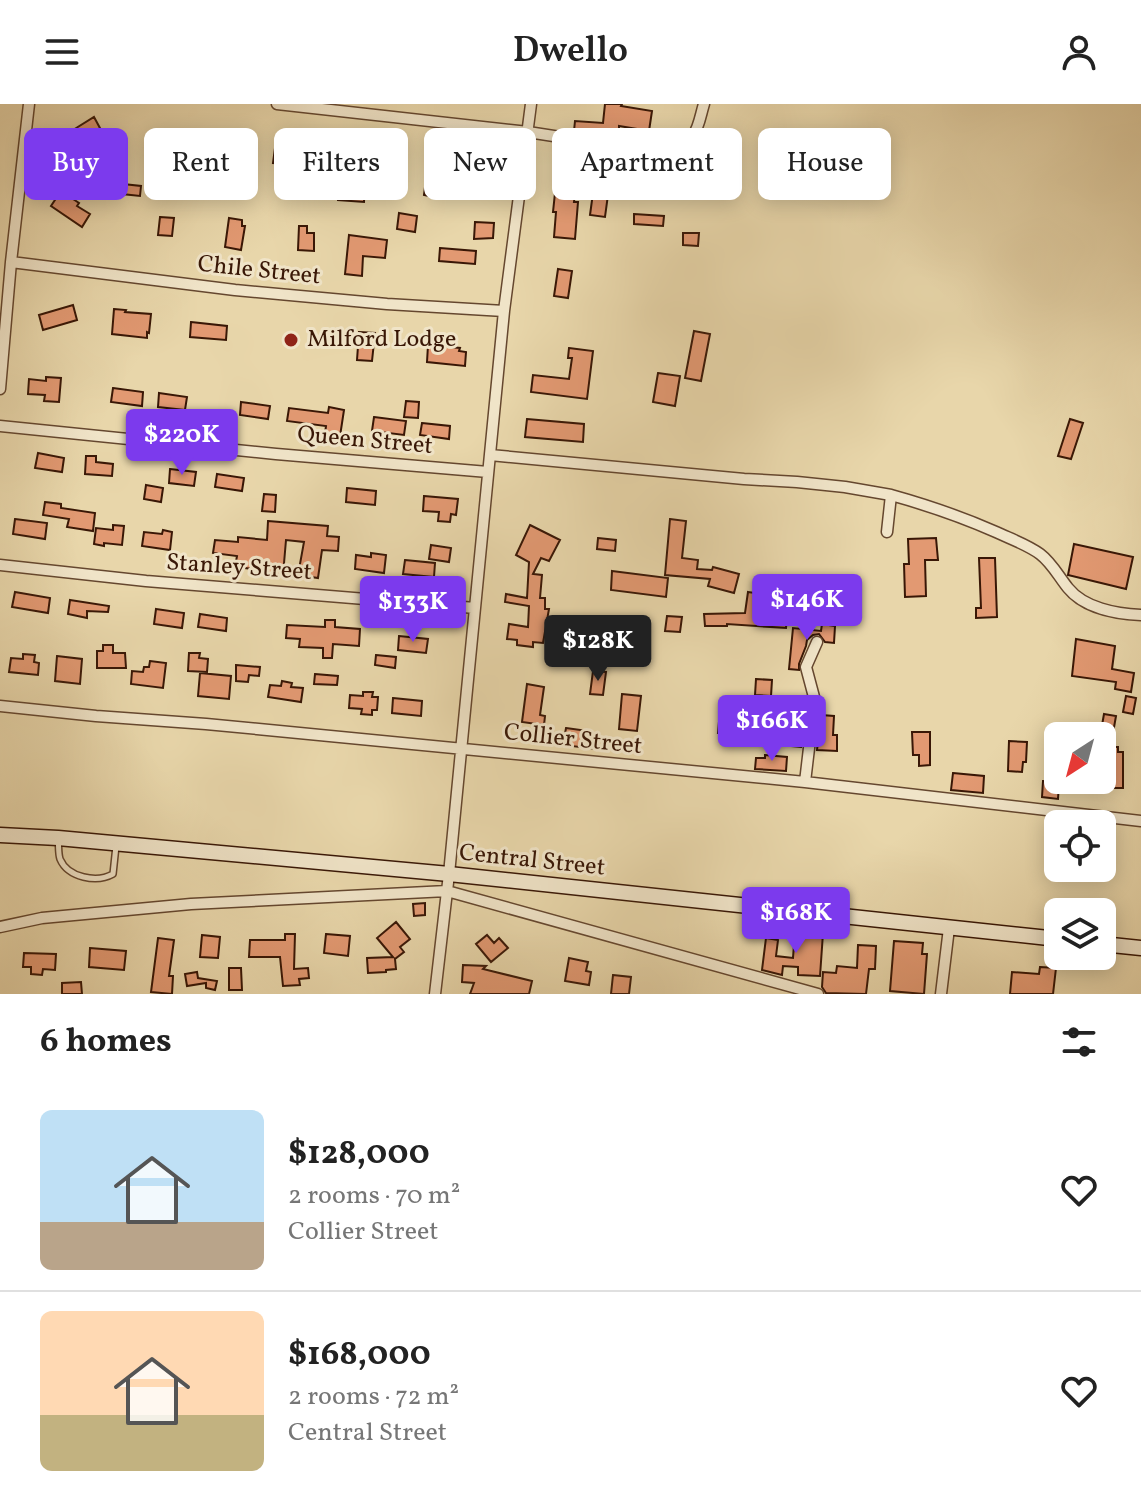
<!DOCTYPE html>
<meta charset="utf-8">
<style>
body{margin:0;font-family:Vollkorn,serif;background:#f6f6f6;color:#222;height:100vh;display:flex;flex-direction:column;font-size:30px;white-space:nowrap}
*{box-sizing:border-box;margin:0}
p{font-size:26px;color:#767676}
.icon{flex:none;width:44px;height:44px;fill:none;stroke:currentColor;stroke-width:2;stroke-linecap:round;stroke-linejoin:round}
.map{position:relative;height:890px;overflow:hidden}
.panel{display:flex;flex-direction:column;background:#fff;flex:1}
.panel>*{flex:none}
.hud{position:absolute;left:24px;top:24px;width:1094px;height:72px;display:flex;gap:16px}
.needle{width:52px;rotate:216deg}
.buttons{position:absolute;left:1044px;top:618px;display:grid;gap:16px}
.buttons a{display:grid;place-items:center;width:72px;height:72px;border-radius:12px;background:#fff;box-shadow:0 4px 20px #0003;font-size:40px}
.price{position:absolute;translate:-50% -68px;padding:0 18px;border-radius:8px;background:#7c3aed;color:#fff;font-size:26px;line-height:52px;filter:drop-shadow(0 2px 4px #0008)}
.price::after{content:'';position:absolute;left:50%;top:48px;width:24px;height:18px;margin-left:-12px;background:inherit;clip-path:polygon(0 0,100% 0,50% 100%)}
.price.on{background:#222;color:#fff}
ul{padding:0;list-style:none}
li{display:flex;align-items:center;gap:24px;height:200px;padding:0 40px}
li+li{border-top:2px solid #e0e0e0}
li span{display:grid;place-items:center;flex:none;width:224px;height:160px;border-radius:12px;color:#555}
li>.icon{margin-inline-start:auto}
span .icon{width:96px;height:96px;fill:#fffc;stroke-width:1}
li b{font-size:34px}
h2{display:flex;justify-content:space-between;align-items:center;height:96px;padding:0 40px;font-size:34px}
.tag{padding:0 28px;border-radius:12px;background:#fff;box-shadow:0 4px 20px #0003;font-size:28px;line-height:72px}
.tag.on{background:#7c3aed;color:#fff}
header{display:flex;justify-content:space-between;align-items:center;height:104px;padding:0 40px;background:#fff;font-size:36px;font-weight:600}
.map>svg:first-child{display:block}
.building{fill:#e29972;stroke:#391706;stroke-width:2}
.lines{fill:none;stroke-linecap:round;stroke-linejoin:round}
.lane-casing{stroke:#65472f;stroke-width:8}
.street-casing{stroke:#65472f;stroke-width:13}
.secondary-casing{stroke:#391706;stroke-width:17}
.lane{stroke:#f0e4c8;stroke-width:5}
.street{stroke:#f0e4c8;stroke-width:10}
.secondary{stroke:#f0e4c8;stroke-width:14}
.poi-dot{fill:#8f2418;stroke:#f0e4c8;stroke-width:3}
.labels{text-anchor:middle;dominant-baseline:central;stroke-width:6;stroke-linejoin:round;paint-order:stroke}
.street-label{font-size:24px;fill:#391706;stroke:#f0e4c8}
.poi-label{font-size:24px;fill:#391706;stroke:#f0e4c8;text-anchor:start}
</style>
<header><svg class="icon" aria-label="menu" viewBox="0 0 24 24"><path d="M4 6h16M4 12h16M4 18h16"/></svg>Dwello<svg class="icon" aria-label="person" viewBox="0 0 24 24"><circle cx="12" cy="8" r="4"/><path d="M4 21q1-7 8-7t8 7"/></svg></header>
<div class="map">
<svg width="1141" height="890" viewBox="0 0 1141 890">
<rect width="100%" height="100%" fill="#e8d6aa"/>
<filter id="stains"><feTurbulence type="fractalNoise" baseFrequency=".0025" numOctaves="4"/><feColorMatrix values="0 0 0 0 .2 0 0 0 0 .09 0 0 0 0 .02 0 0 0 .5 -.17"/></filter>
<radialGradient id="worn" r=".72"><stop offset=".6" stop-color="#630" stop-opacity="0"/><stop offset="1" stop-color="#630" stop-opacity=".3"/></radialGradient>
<path class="building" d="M605 0H622L621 2 652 7 649 27 619 22V31L574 27 575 17 603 19Z
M94 13 101 26 96 29 104 41 91 48 84 36 80 38 73 26Z
M192 28 207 30 204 52 188 49V45L176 44 178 29 191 30Z
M275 44 303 45 301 67 287 65V60L273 59Z
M389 49 402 51 399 73 370 69 373 50 388 52Z
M467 55 481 66 461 89 449 79Z
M557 70 580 72 579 83 576 82 574 98H578L575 135 554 133 556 108H553Z
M595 74 610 76 605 113 590 111Z
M426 75 436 76 434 93 424 91Z
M339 77 365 79 364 98 338 96Z
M123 80 141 82 140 92 122 90Z
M61 87 79 99 77 102 90 110 82 123 51 102Z
M399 109 417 112 415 128 397 125Z
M634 110 664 112 663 122 634 120Z
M160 113 174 114 172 132 158 131Z
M229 114 242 116V122H245L241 146 225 143Z
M475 118 494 119 493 134 474 135Z
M299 122H307V129H314V147L298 146Z
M683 129H699L698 142 683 141Z
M349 131 387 136 385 154 363 152 362 172 345 170Z
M440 144 476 147 475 160 439 157Z
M558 165 572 167 568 194 554 192Z
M73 201 77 216 43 226 39 211Z
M114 205 126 206 125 208 151 210 149 229 147 228V234L112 230Z
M191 218 227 222 226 236 190 233Z
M694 227 710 230 701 277 685 274Z
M359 228 375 229 372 257 357 256Z
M428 241 460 244 459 247 466 248 465 262 427 258Z
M569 244 593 247 587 295 531 288 533 271 569 275 572 254H568Z
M658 269 680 272 675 302 653 298Z
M46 273 61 274 59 298 44 297 45 291 28 290 29 275 46 277Z
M113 284 143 288 142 302 111 298Z
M159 289 187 293 185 306 158 303Z
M406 297 419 298 418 314 404 313Z
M241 298 270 302 268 315 240 311Z
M329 303 344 306 339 339 324 337 326 322 287 317 289 304 328 309Z
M374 313 406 317 404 331 372 327Z
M527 315 584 320 583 338 525 333Z
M1070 315 1083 319 1071 355 1058 352Z
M422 319 450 322 449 335 420 331Z
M38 349 64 354 62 368 35 364Z
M86 352H96V358L113 360 112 372 85 370Z
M170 365 196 368 194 382 169 379Z
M217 370 244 374 242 387 215 383Z
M146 381 163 384 161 398 144 395Z
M347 384 376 387 375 401 346 398Z
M264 390 276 391 275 408 262 407Z
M424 392 458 395 456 411 451 410 450 418 438 417 439 408 423 407Z
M45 398 61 400V404L95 409 93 427 67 423 69 415 43 411Z
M15 415 47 419 45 435 13 430Z
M670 415 686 417 682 454 698 456 697 465 712 466 713 463 739 470 734 489 708 482 710 475 665 471Z
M268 417 328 422 327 432 339 433 338 447 322 446 318 474 298 471 304 438 286 436 283 471 263 469V466L235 463 237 452 213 449 215 436 238 438V433L267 436Z
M113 421 124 422 122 441 104 439V442L94 440 96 424 113 426Z
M530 421 560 436 549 457 541 454 533 470 542 471 540 494H545V505H549L543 539 533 538V543L517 541V536L507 535 509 520 528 523 529 502 505 498 506 490 527 494 529 458 516 451Z
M163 426 172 428 170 446 142 442 144 428 162 430Z
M598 434 616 436 615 447 597 445Z
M936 434 938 456H925L926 492 905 493 904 460H909L908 435Z
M1074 440 1133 453 1126 485 1068 471Z
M431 441 451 444 449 458 429 455Z
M371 449 386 451 384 469 355 465 356 451 371 453Z
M979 454H995L997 513 976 514V504H981Z
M405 456 435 459 434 473 403 470Z
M612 467 668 474 666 493 611 486Z
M15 488 50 494 48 509 12 503Z
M748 488 762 490 758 512H787L786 524 727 520V522H705L704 510 745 509Z
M70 496 109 502 108 508 87 507V514L68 510Z
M156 505 184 509 182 524 154 520Z
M200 510 227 514 226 527 198 523Z
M667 512 682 513 680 528 665 527Z
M325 516H335V523L360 525 359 542 333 540 332 554H323V544L299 543 300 535 286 534 287 521 325 523Z
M822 520 835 522 834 539 825 538 819 530 813 531 807 536 806 542 799 560V566L789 565 793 524 821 527Z
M399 532 428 535 426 549 398 546Z
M1076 535 1115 542 1112 565 1134 569 1131 588 1115 585 1116 578 1072 572Z
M103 541H113V549H125L126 564H97V547H103Z
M189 549H200L199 554 208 555 207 568 188 567Z
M23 550 35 551 34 558 39 559 38 571 9 568 11 554 23 555Z
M376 551 396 553 395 564 375 561Z
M57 552 82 555 80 580 55 577Z
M150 557 166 559 163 584 131 580 132 567 143 568 144 563H149Z
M236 561 260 563 259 572 249 571 248 578 236 577Z
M593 567 606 568 603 591 590 590Z
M200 569 231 572 229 595 198 592Z
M315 570 338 572 337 581 314 580Z
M756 575 772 576 771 592 755 591Z
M282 577 292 579 291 583 303 584 301 598 268 593 270 581 281 582Z
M527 580 544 583 540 611 545 612 544 621 522 618Z
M363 588H373L372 593H378L377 606H372V611L361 610 362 605 349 604 350 591 363 592Z
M622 590 641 592 637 627 619 625Z
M1126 592 1136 594 1133 610 1123 608Z
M393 594 422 597 421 612 392 609Z
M720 606 736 607V618H743L742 632 736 631 735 642 725 641 726 629H718Z
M1104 610 1116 612 1113 629 1101 627Z
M821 611 834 612 833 631H837V647L817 646Z
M566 624 588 627 587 631 598 632 596 645 563 641Z
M794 624 803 625 801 643 792 642Z
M912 628H930V661L919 662V651H913Z
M1009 637 1027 638 1026 658H1023L1022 668 1008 667Z
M1104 643H1118V648H1123V684H1110V672H1104Z
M765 651 787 653 786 667 755 665 756 654H765Z
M953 669 984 672 983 689 951 686Z
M1043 677 1059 679 1058 695 1042 693Z
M425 799V811L414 812 413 800Z
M396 818 410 835 400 843 404 848 395 855 396 865 386 866V868L368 869 367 854 393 853 377 834Z
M795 827 823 829 820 872 798 871V863L783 862 782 871 762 866 766 834 778 836 776 852 793 854Z
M285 830H295L294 865 308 864 309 874 299 875 300 881 283 882 280 853H249L250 836H285Z
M326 830 350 832 348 852 324 849Z
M202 831 220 833 218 854 200 853Z
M487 831 494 839 499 834 508 844 491 858 476 840Z
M158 834 174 836 169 872H173L172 890 151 888Z
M894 837 923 839 922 850H927L924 890 890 887Z
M858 841 876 842 875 865H869L866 890 826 889 822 883 823 868 836 869 837 862 857 864Z
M90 844 126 847 124 866 89 863Z
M24 849 56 850 55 866 43 865 42 871 31 870V863H23Z
M569 854 588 858 586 867 591 868 589 881 565 877Z
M463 861 486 862 483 865 532 877 529 890H470L474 879 462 878Z
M1040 863 1056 864 1053 890H1010L1012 868 1039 870Z
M229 864H241L242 886H229Z
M197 868 198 874 217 877 215 886 206 884V879L187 882 185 870Z
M613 871 631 873 629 890H611Z
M81 878 82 890H62V879Z"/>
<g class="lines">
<g class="lane-casing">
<path id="lane" d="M58 735C59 741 58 749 60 755 68 774 97 779 113 770L116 742"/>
</g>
<g class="street-casing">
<path id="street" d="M277 0 528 28 637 45C655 45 680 46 693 31 699 24 701 9 704 0
M11 158 235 186 387 200 504 207
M0 285 11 158 29 0
M0 322 276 350 488 368
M490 351 744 375 797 378 845 383 891 391 887 428
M891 391C927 401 962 413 996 428 1011 435 1028 441 1040 450 1052 459 1059 473 1068 484 1084 504 1116 510 1141 511
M0 461 146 477 475 504
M0 602 96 612 206 620 805 678 1141 717
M805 678 814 602V593L806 563 817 538
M0 823 42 814 191 800 447 787 818 890
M435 890 449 770 504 207 531 0
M941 890 949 824"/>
</g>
<g class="secondary-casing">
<path id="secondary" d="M0 731 58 734 449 770 1058 835
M1102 840 1141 844"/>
</g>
<use href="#lane" class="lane"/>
<use href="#street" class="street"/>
<use href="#secondary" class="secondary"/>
</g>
<circle class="poi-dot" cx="291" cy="236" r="8"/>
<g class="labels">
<g class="street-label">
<text transform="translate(259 167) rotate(6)">Chile Street</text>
<text transform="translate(365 337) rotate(5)">Queen Street</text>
<text transform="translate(239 464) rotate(4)">Stanley Street</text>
<text transform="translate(573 636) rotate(6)">Collier Street</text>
<text transform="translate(532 757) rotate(6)">Central Street</text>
</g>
<g class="poi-label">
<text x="307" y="236">Milford Lodge</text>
</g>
</g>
<rect width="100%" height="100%" filter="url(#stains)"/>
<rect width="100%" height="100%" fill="url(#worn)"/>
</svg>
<div class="buttons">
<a><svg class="needle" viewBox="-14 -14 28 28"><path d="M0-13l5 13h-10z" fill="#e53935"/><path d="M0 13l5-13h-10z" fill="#767676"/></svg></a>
<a><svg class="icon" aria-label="locate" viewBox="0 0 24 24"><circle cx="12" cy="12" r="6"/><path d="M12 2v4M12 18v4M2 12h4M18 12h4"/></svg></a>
<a><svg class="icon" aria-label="layers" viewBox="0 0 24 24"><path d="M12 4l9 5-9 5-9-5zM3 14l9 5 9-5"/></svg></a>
</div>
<b class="price" style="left:182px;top:373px">$220K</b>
<b class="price" style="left:807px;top:538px">$146K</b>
<b class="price" style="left:413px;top:540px">$133K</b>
<b class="price on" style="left:598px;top:579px">$128K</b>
<b class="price" style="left:772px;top:659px">$166K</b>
<b class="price" style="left:796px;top:851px">$168K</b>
<div class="hud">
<a class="tag on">Buy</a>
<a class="tag">Rent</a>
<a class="tag">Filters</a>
<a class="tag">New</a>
<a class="tag">Apartment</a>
<a class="tag">House</a>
</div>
</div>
<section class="panel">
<h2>6 homes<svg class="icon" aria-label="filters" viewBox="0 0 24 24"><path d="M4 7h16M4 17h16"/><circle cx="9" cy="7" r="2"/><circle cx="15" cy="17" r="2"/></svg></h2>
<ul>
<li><span style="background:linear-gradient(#bfe0f5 70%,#b9a48a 0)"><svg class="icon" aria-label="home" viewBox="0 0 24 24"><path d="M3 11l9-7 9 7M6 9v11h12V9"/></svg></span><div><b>$128,000</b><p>2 rooms · 70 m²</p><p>Collier Street</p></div><svg class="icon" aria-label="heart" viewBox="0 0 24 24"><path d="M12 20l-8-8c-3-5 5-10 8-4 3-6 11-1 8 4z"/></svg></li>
<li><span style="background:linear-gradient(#ffd9b3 65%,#c2b280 0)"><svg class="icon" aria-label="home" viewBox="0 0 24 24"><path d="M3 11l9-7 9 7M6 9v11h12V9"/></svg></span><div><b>$168,000</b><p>2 rooms · 72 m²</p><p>Central Street</p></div><svg class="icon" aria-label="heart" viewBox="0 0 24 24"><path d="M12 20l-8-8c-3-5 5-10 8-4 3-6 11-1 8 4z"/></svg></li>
</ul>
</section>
